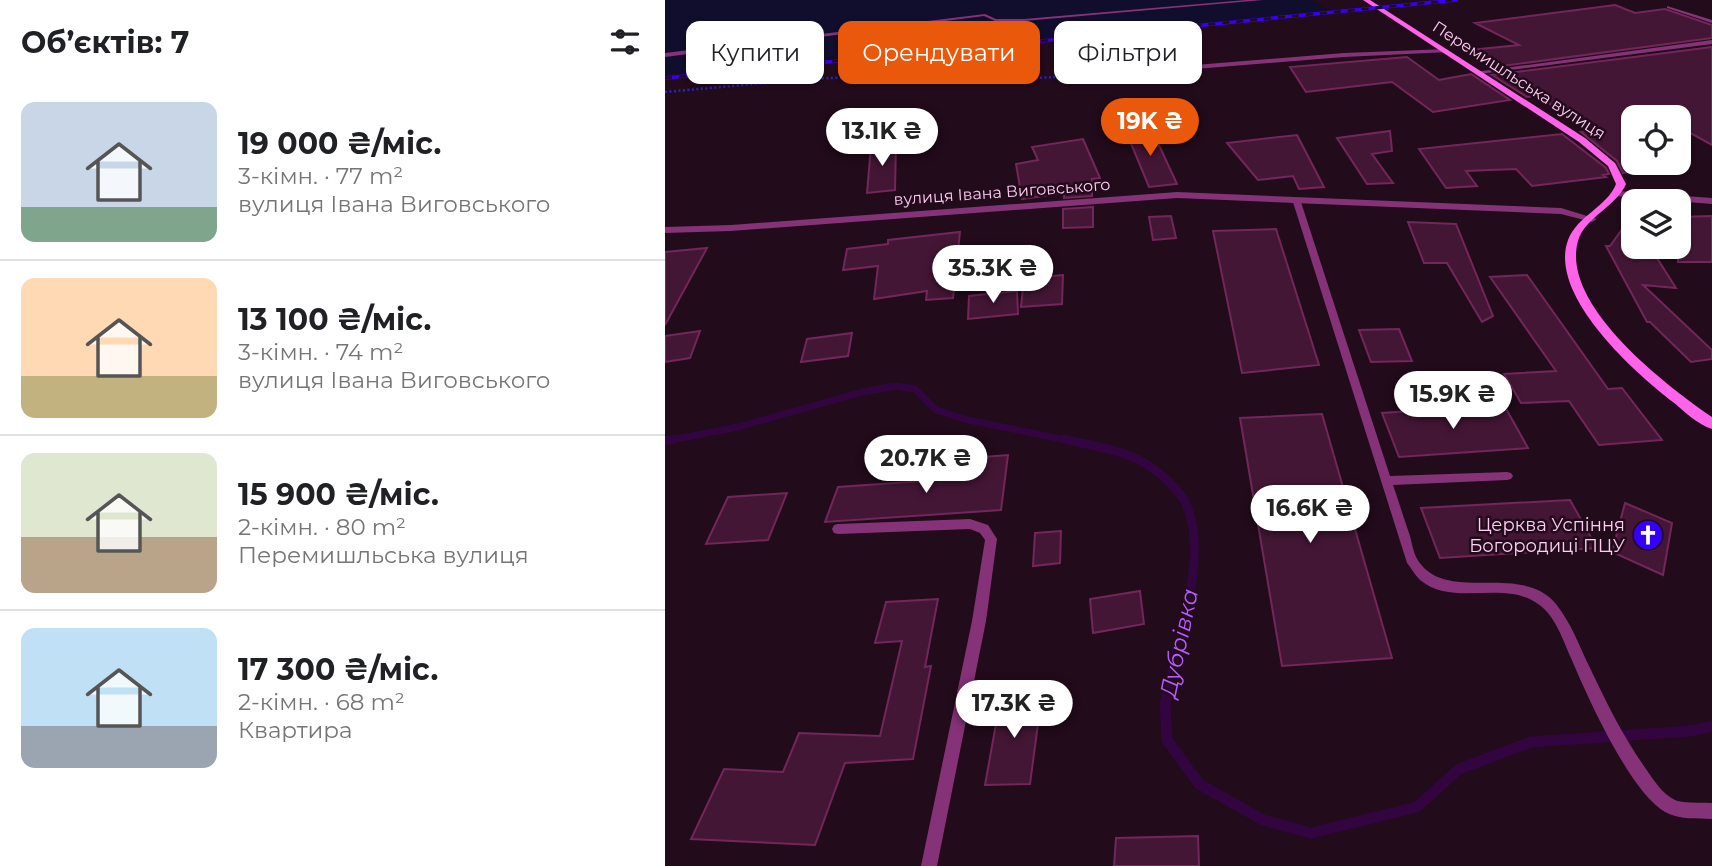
<!DOCTYPE html>
<html lang="uk">
<meta charset="utf-8">
<style>
body{margin:0;font-family:Montserrat,sans-serif;background:#f2f2f2;color:#202124;height:100vh;display:flex;flex-direction:column;font-size:26px;white-space:nowrap}
*{box-sizing:border-box;margin:0}
p{font-size:23px;color:#757577}
.icon{flex:none;width:38px;height:38px;fill:none;stroke:currentColor;stroke-width:2;stroke-linecap:round;stroke-linejoin:round}
.map{position:relative;flex:1;overflow:hidden}
.panel{display:flex;flex-direction:column;background:#fff;width:665px}
.panel>*{flex:none}
.hud{position:absolute;left:21px;top:21px;width:665px;height:63px;display:flex;gap:14px}
.tools{position:absolute;left:956px;top:105px;display:grid;gap:14px}
.tools a{display:grid;place-items:center;width:70px;height:70px;border-radius:14px;background:#fff;box-shadow:0 2px 5px #0004;font-size:35px}
.price{position:absolute;translate:-50% -60px;padding:0 16px;border-radius:24px;background:#fff;color:#222;font-size:23px;line-height:46px;filter:drop-shadow(0 2px 4px #0008)}
.price::after{content:'';position:absolute;left:50%;top:42px;width:21px;height:16px;margin-left:-10px;background:inherit;clip-path:polygon(0 0,100% 0,50% 100%)}
.price.selected{background:#ea580c;color:#fff}
ul{padding:0;list-style:none}
li{display:flex;align-items:center;gap:21px;height:175px;padding:0 21px}
li+li{border-top:2px solid #e0e0e0}
li span{display:grid;place-items:center;flex:none;width:196px;height:140px;border-radius:14px;color:#555}
li>.icon{margin-inline-start:auto}
span .icon{width:84px;height:84px;fill:#fffc;stroke-width:1}
li b{font-size:30px}
h2{display:flex;justify-content:space-between;align-items:center;height:84px;padding:0 21px;font-size:30px}
.pill{padding:0 24px;border-radius:14px;background:#fff;box-shadow:0 2px 5px #0004;font-size:24px;line-height:63px}
.pill.selected{background:#ea580c;color:#fff}
main{display:flex;flex:1;min-height:0}
.map>svg:first-child{display:block}
.green{fill:#100e2c}
.lines{fill:none;stroke-linecap:round;stroke-linejoin:round}
.stream-far2{stroke:#320541;stroke-width:7}
.stream-far1{stroke:#320541;stroke-width:9}
.stream{stroke:#320541;stroke-width:11}
.building{fill:#441635;stroke:#72265a;stroke-width:2}
.path-far1{stroke:#2c24bb;stroke-width:2;stroke-dasharray:2 2.5;stroke-linecap:butt}
.path{stroke:#2c24bb;stroke-width:2.5;stroke-dasharray:2 2.5;stroke-linecap:butt}
.lane{fill:#853278;fill-rule:evenodd}
.street{fill:#853278;fill-rule:evenodd}
.secondary{fill:#ff63e9;fill-rule:evenodd}
.rail-casing{stroke:#3500f7;stroke-width:3.5}
.rail{stroke:#220b1b;stroke-width:2.5;stroke-dasharray:7;stroke-linecap:butt}
.labels{text-anchor:middle;dominant-baseline:central;stroke-width:5;stroke-linejoin:round;paint-order:stroke}
.far-street-label{font-size:16px;fill:#ffccf3;stroke:#220b1b}
.poi-label{font-size:18px;fill:#ffccf3;stroke:#220b1b;text-anchor:end}
.near-water-label{font-size:23px;font-style:italic;fill:#b95aff;stroke:#220b1b}
</style>
<main>
<section class="panel">
<h2>Об’єктів: 7<svg class="icon" aria-label="filters" viewBox="0 0 24 24"><path d="M4 7h16M4 17h16"/><circle cx="9" cy="7" r="2"/><circle cx="15" cy="17" r="2"/></svg></h2>
<ul>
<li><span style="background:linear-gradient(#c9d6e8 75%,#7fa58c 0)"><svg class="icon" aria-label="home" viewBox="0 0 24 24"><path d="M3 11l9-7 9 7M6 9v11h12V9"/></svg></span><div><b>19 000 ₴/міс.</b><p>3-кімн. · 77 m²</p><p>вулиця Івана Виговського</p></div></li>
<li><span style="background:linear-gradient(#ffd9b3 70%,#c2b280 0)"><svg class="icon" aria-label="home" viewBox="0 0 24 24"><path d="M3 11l9-7 9 7M6 9v11h12V9"/></svg></span><div><b>13 100 ₴/міс.</b><p>3-кімн. · 74 m²</p><p>вулиця Івана Виговського</p></div></li>
<li><span style="background:linear-gradient(#dfe7d0 60%,#b9a48a 0)"><svg class="icon" aria-label="home" viewBox="0 0 24 24"><path d="M3 11l9-7 9 7M6 9v11h12V9"/></svg></span><div><b>15 900 ₴/міс.</b><p>2-кімн. · 80 m²</p><p>Перемишльська вулиця</p></div></li>
<li><span style="background:linear-gradient(#bfe0f5 70%,#9aa5b1 0)"><svg class="icon" aria-label="home" viewBox="0 0 24 24"><path d="M3 11l9-7 9 7M6 9v11h12V9"/></svg></span><div><b>17 300 ₴/міс.</b><p>2-кімн. · 68 m²</p><p>Квартира</p></div></li>
</ul>
</section>
<div class="map">
<svg width="1047" height="866" viewBox="0 0 1047 866">
<rect width="100%" height="100%" fill="#220b1b"/>
<path class="green" d="M0 0H646L666 11 0 75Z"/>
<g class="lines">
<path class="stream-far2" d="M1 441 73 427 197 392 230 386 250 389 271 410 303 420 406 441"/>
<path class="stream-far1" d="M399 439C427 446 462 450 486 467 496 474 515 491 520 502 538 537 526 593 517 630
M0 441 10 439"/>
<path class="stream" d="M518 628 500 704 502 740 534 784 598 820 646 833 752 807 794 769 866 742 1026 731 1047 726"/>
</g>
<path class="building" d="M950 5 970 13 1000 9 1047 25V38L830 67 805 50 854 45 810 23Z
M1047 47V145L1013 126V117L992 115 968 117V171L958 173 952 161 916 132 929 131 872 96 862 97 827 75Z
M742 57 774 80 806 74 845 100 768 112 727 82 641 92 625 67Z
M480 127 491 146 494 145 512 184 484 187 460 129Z
M725 131 727 151 707 154 728 183 702 184 672 138Z
M897 134 941 168 944 174 938 175 941 177 867 186 851 169 801 171 812 186 781 188 754 149Z
M632 135 659 187 634 189 628 176 593 180 562 143Z
M418 139 435 178 427 179V196L399 198V193L357 199 351 164 373 160 367 147Z
M231 143 230 190 202 193 206 146Z
M428 207V227L398 228V209Z
M968 214V247H985L1011 288 978 285 1047 350V359L1026 362 985 322H982L941 246H945Z
M506 216 511 238 488 240 484 217Z
M1047 216V262H1013V217Z
M743 222 791 224 828 316 817 322 782 263H759Z
M611 229 654 365 577 373 548 231Z
M295 232 288 298 261 300 262 291 209 299 213 266 178 270 182 249 223 244V240Z
M42 248 0 325V252Z
M398 275 397 304 356 307 359 278Z
M862 275 943 389 957 388 997 440 934 445 904 401 856 403 839 374 891 371 825 277Z
M352 291 353 314 303 319 304 296Z
M734 329 747 361 706 362 694 330Z
M35 331 25 358 0 362V336Z
M187 333 183 356 136 362 142 339Z
M839 405 863 448 734 457 717 413Z
M657 414 727 658 617 666 575 418Z
M343 455 336 510 160 522 173 487 301 478 305 458Z
M122 493 103 540 41 544 63 497Z
M905 500 932 548 775 558 756 508Z
M960 503 1007 523 998 575 947 552Z
M396 531 395 563 368 566 370 533Z
M475 591 479 624 428 633 425 599Z
M273 599 260 667 266 666 248 759 180 763 150 845 26 839 59 769 118 772 134 733 215 736 237 641 210 643 221 602Z
M377 694 365 784 320 785 336 696Z
M533 836 534 866H449L451 838Z"/>
<g class="lines">
<path class="path-far1" d="M197 76 245 74 294 76
M407 76H417"/>
<path class="path" d="M258 75 346 79 417 76
M0 92 145 79 232 75"/>
<path class="lane" d="M581 0H598L359 21H330L319 16 0 57V53L320 14 331 19H359Z
M1002 6 1047 20V23L1002 8Z
M628 197 635 199 725 476 842 472 846 473 848 476 846 479 842 480 728 485C734 502 739 519 745 536 747 543 748 551 751 557 778 607 855 560 891 604 907 624 915 648 926 670 942 704 959 738 981 769 988 779 997 794 1010 800 1020 804 1036 802 1047 803V819C1032 818 1014 820 1000 812 965 792 922 696 906 658 898 640 890 615 873 604 838 579 789 608 755 580 750 575 746 568 742 563L627 199Z
M305 519 323 525 332 539 321 621 272 866H256L307 621 320 540 315 533 305 529 173 534 169 533 167 529 169 525 173 524Z"/>
<path class="street" d="M1047 40V44L814 74 810 72Z
M782 49 784 52 679 57 432 77 428 75 432 73 679 53Z
M952 191 1047 198V204L949 196V192Z
M512 192 896 208 932 219 927 222 896 214 512 198 66 231 0 233V227L66 225Z"/>
<path class="secondary" d="M698 0H705L920 138 950 163 961 184C951 207 920 217 913 241 895 305 1002 386 1047 417V429C1033 425 1019 411 1008 402 969 372 883 295 903 240 912 216 942 207 951 184L943 166 914 142Z"/>
<g class="rail-casing">
<path id="rail" d="M0 78 791 0"/>
</g>
<use href="#rail" class="rail"/>
</g>
<defs>
<g id="church-disc" transform="scale(1.575)"><circle r="9.5" fill="#3500f7" stroke="#220b1b"/><path d="M-1.2-6h2.4v3.5h3.3v2.4h-3.3V6h-2.4V-.1h-3.3v-2.4h3.3Z" fill="#fff"/></g>
</defs>
<g fill-rule="evenodd">
<use href="#church-disc" x="983" y="535"/>
</g>
<g class="labels">
<g class="far-street-label">
<text transform="translate(854 80) rotate(33)">Перемишльська вулиця</text>
<text transform="translate(337 192) rotate(-4)">вулиця Івана Виговського</text>
</g>
<g class="poi-label">
<text x="960" y="525">Церква Успіння<tspan x="960" dy="21">Богородиці ПЦУ</tspan></text>
</g>
<g class="near-water-label">
<text transform="translate(514 643) rotate(-78)">Дубрівка</text>
</g>
</g>
</svg>
<div class="tools">
<a><svg class="icon" aria-label="locate" viewBox="0 0 24 24"><circle cx="12" cy="12" r="6"/><path d="M12 2v4M12 18v4M2 12h4M18 12h4"/></svg></a>
<a><svg class="icon" aria-label="layers" viewBox="0 0 24 24"><path d="M12 4l9 5-9 5-9-5zM3 14l9 5 9-5"/></svg></a>
</div>
<b class="price selected" style="left:485px;top:158px">19K ₴</b>
<b class="price" style="left:217px;top:168px">13.1K ₴</b>
<b class="price" style="left:328px;top:305px">35.3K ₴</b>
<b class="price" style="left:788px;top:431px">15.9K ₴</b>
<b class="price" style="left:261px;top:495px">20.7K ₴</b>
<b class="price" style="left:645px;top:545px">16.6K ₴</b>
<b class="price" style="left:349px;top:740px">17.3K ₴</b>
<div class="hud">
<a class="pill">Купити</a>
<a class="pill selected">Орендувати</a>
<a class="pill">Фільтри</a>
</div>
</div>
</main>
